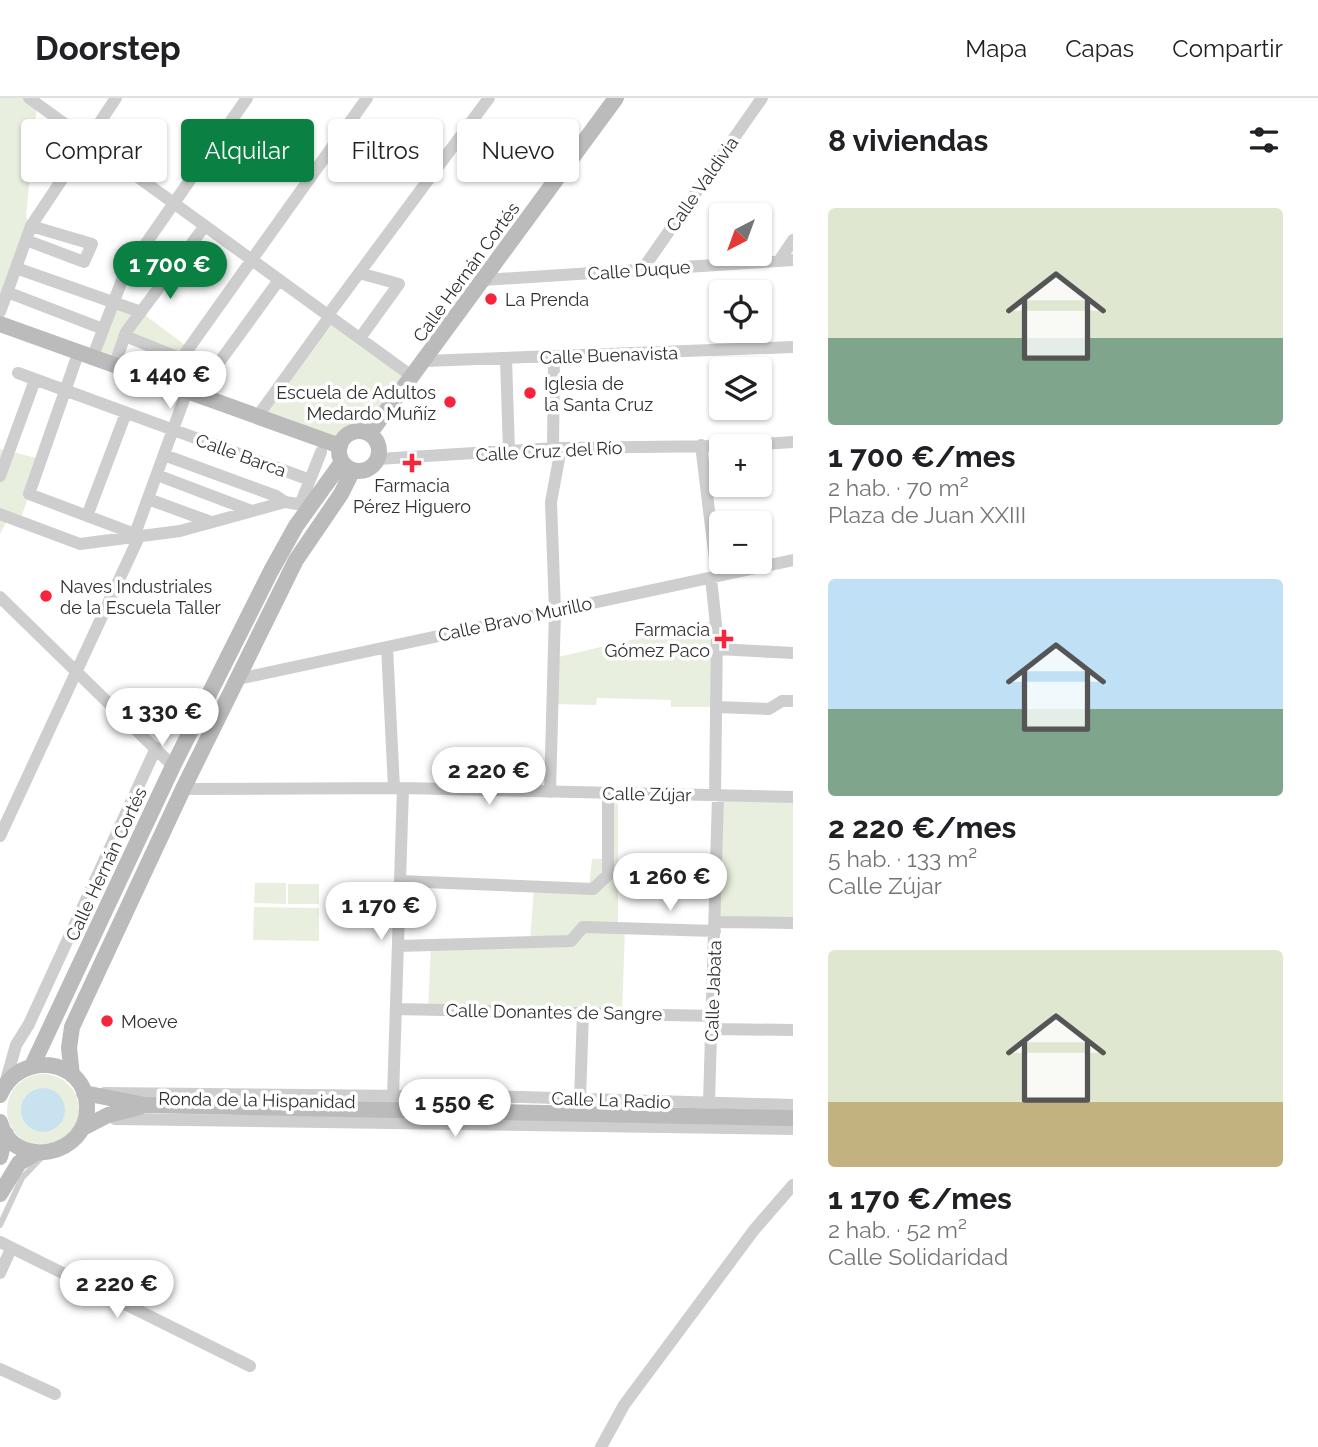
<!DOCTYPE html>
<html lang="es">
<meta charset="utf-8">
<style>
body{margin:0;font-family:Raleway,sans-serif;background:#f2f2f2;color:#202124;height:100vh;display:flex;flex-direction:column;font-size:26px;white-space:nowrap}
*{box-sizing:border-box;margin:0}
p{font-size:23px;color:#757577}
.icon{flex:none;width:38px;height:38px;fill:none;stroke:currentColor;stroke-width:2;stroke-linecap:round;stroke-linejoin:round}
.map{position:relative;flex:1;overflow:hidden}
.panel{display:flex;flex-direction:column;background:#fff;width:525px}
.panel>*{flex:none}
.banner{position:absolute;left:21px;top:21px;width:665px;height:63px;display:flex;gap:14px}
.needle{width:46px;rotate:221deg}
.tools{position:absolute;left:709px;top:105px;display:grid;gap:14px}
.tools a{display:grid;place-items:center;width:63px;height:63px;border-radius:7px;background:#fff;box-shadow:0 2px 5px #0004;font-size:35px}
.price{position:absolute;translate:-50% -60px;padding:0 16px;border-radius:24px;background:#fff;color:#222;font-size:23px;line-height:46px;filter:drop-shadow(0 2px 4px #0008)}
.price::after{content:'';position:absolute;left:50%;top:42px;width:21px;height:16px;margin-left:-10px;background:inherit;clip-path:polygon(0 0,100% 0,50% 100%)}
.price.selected{background:#0b8043;color:#fff}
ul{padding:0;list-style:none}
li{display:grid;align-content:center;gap:14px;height:371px;padding:0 35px}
li span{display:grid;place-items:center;height:217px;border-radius:7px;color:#555}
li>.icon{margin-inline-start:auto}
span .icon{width:126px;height:126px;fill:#fffc;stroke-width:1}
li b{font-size:30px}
h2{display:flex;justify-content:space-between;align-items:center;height:84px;padding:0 35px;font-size:30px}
.pill{padding:0 24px;border-radius:7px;background:#fff;box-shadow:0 2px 5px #0004;font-size:24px;line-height:63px}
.pill.selected{background:#0b8043;color:#fff}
header{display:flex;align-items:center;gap:42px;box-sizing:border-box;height:98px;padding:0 35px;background:#fff;border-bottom:2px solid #e0e0e0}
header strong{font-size:33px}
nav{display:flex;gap:38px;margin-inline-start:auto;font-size:24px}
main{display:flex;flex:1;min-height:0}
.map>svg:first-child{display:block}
.green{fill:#e8efde}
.water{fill:#c9e2f0}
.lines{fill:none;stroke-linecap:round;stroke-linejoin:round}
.lane{stroke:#cecece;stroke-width:6}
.street{stroke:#cecece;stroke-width:12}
.secondary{stroke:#bbb;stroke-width:16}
.poi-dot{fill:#f7243c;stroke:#fff;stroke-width:2.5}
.labels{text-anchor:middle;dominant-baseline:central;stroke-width:7;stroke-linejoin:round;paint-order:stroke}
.street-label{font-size:18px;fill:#313131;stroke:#fff}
.poi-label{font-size:18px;fill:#313131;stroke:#fff;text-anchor:start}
</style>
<header>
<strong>Doorstep</strong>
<nav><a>Mapa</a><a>Capas</a><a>Compartir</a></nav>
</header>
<main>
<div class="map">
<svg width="793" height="1349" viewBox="0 0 793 1349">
<rect width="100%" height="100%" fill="#fff"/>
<path class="green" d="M0 0H29L37 6 26 119 31 128 0 214Z
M113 204 141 214 189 250 182 261 125 238 115 266 93 258Z
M330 218 413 279 363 333 350 334 340 344 257 319Z
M0 351 41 361 20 423 9 419 0 436Z
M716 522V609H671V602L597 600 596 607 553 606 554 560Z
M608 695H618V830H625L622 916 428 912 431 847 530 844 534 788 589 790 592 761H608Z
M718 698 793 699V825L716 824Z
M255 785H286V806L254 805Z
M288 786H319V806H288Z
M254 809 319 810V843L253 842Z
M7 1012a36 36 0 1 1 72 0a36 36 0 1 1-72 0Z"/>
<path class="water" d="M21 1012a22 22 0 1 1 44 0a22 22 0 1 1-44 0Z"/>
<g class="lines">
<path class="lane" d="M0 1127 22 1080 40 1061"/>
<path class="street" d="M29 0 413 279
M26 142 84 164 92 146 31 128
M779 163 793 142
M16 170 141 214
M642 172 762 0
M359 175 399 186 360 240
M484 182 793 162
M7 194 103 231
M0 214 31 128 116 0
M328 217 489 0
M125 238 182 261
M79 253 29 396 135 436
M184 257 210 277 279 182
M93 258 124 177 247 0
M506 261 509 353
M425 263 793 249
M115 266 126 234 204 129
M18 275 310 382
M164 285 367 0
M257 319 330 218
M701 347 717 478
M732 348 793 344
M553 350 554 259
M164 357 276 398 285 404
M378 361 555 350 721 348
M157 377 252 413
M0 378 35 282
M148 401 211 424
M300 407 321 354
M0 416 80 446 180 433 285 404 309 408
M87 418 126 315
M711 480 717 536 715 697
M0 499 173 668
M387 549 394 690
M717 551 793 555
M238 581 793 462
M716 609 769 611 782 603H793
M183 691 403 690 793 699
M550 694 555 513 551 404 561 350
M0 738 138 441 135 436 187 293
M400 783 593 791 608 777V695
M716 824 793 825
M398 848 571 843 583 829 715 833
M396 911 713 918
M713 931 793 932
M5 986 16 947 29 926 156 650
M104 995 522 999 793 1007
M393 999 403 690
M580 1001 583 915
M709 1005 718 698
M115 1021 793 1031
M0 1144 250 1268
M0 1175 11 1151
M0 1271 55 1296
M601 1349 624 1307 754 1132 793 1087"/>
<path class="secondary" d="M0 226 340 348
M339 353a20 20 0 1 1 40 0a20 20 0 1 1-40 0Z
M370 335 616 0
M32 968 173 668 271 473 296 428 342 364
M72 977 69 950 72 929 183 691 296 462 341 396 353 372
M84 995 145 1007 793 1020
M0 997C19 952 85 959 87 1008 89 1059 13 1073 0 1024
M83 1030 108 1017 140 1009
M0 1059 6 1036
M0 1096 19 1065 36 1055"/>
</g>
<g class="poi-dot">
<circle cx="491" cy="201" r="7"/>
<circle cx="530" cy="295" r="7"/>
<circle cx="450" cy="304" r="7"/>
<path d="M408.5 354.5h7v7h7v7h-7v7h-7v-7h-7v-7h7z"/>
<circle cx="46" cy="498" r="7"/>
<path d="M720.5 530.5h7v7h7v7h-7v7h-7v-7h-7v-7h7z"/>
<circle cx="107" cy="923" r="7"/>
</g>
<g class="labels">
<g class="street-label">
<text transform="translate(702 86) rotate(-55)">Calle Valdivia</text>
<text transform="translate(639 172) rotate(-4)">Calle Duque</text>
<text transform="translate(466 174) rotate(-54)">Calle Hernán Cortés</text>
<text transform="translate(609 257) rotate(-2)">Calle Buenavista</text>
<text transform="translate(549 353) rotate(-3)">Calle Cruz del Río</text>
<text transform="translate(241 357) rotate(20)">Calle Barca</text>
<text transform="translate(515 521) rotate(-12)">Calle Bravo Murillo</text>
<text transform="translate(647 696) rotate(1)">Calle Zújar</text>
<text transform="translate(106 766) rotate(-65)">Calle Hernán Cortés</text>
<text transform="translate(713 893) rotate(-88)">Calle Jabata</text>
<text transform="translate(554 914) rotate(1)">Calle Donantes de Sangre</text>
<text transform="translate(257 1002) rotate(1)">Ronda de la Hispanidad</text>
<text transform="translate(611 1002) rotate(2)">Calle La Radio</text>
</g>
<g class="poi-label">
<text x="505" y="201">La Prenda</text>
<text x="544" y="285">Iglesia de<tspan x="544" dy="21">la Santa Cruz</tspan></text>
<text x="436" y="294" text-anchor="end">Escuela de Adultos<tspan x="436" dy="21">Medardo Muñíz</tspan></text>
<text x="412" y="387" text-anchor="middle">Farmacia<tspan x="412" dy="21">Pérez Higuero</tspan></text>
<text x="60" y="488">Naves Industriales<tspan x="60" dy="21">de la Escuela Taller</tspan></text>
<text x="710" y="531" text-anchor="end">Farmacia<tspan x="710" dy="21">Gómez Paco</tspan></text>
<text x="121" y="923">Moeve</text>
</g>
</g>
</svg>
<div class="tools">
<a><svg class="needle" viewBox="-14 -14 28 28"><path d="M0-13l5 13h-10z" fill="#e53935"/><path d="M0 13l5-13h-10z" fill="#757577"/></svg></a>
<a><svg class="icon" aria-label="locate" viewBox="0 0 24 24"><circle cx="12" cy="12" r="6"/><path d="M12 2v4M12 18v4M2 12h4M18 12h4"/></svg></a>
<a><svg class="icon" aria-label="layers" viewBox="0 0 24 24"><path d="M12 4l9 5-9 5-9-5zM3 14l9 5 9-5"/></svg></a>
<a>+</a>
<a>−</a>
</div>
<b class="price selected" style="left:170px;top:203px">1 700 €</b>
<b class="price" style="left:170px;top:313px">1 440 €</b>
<b class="price" style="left:162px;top:650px">1 330 €</b>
<b class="price" style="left:489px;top:709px">2 220 €</b>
<b class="price" style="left:670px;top:815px">1 260 €</b>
<b class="price" style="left:381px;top:844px">1 170 €</b>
<b class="price" style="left:455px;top:1041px">1 550 €</b>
<b class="price" style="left:117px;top:1222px">2 220 €</b>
<div class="banner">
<a class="pill">Comprar</a>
<a class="pill selected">Alquilar</a>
<a class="pill">Filtros</a>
<a class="pill">Nuevo</a>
</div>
</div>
<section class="panel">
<h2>8 viviendas<svg class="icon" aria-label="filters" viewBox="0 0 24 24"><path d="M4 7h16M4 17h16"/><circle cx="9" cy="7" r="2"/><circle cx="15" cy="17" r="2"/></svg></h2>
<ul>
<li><span style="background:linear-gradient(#dfe7d0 60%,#7fa58c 0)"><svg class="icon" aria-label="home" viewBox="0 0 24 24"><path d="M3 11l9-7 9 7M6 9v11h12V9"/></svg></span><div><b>1 700 €/mes</b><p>2 hab. · 70 m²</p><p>Plaza de Juan XXIII</p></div></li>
<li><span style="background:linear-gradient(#bfe0f5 60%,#7fa58c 0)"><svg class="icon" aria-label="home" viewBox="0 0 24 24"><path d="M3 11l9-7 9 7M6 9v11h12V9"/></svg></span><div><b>2 220 €/mes</b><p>5 hab. · 133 m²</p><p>Calle Zújar</p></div></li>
<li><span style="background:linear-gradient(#dfe7d0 70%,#c2b280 0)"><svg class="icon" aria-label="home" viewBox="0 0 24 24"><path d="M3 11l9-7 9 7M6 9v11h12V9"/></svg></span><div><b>1 170 €/mes</b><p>2 hab. · 52 m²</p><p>Calle Solidaridad</p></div></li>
</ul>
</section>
</main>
